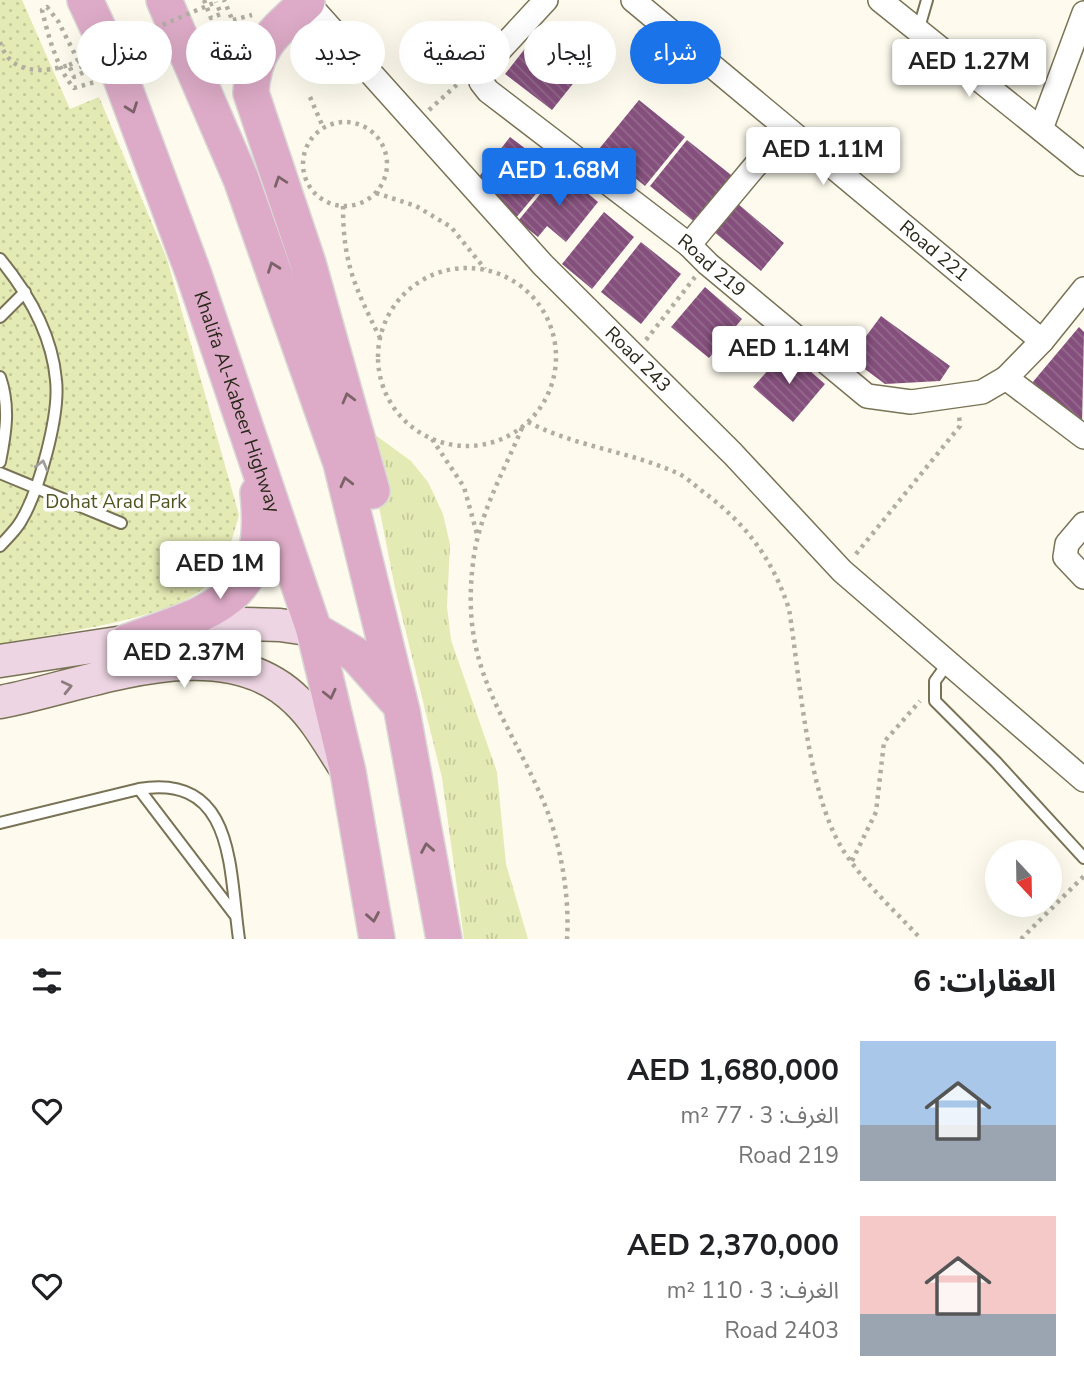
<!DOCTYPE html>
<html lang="ar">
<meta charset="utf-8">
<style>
body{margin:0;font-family:"Nunito Sans","Noto Sans Arabic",sans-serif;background:#f2f2f2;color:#202124;direction:rtl;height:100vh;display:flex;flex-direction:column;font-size:26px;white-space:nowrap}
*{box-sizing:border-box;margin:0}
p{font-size:23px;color:#757577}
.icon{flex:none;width:38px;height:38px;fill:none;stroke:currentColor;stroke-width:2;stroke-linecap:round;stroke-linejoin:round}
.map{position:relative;height:939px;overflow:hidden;direction:ltr}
.side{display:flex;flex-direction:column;background:#fff;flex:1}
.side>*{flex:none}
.banner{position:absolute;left:21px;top:21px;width:700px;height:63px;direction:rtl;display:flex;gap:14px}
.needle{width:46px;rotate:158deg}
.buttons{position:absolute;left:985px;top:840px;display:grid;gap:14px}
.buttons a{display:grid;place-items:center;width:77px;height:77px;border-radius:50%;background:#fff;box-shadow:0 7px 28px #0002;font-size:35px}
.price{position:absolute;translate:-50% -60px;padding:0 16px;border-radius:7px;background:#fff;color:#222;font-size:23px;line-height:46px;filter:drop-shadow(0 2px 4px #0008)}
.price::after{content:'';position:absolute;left:50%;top:42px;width:21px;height:16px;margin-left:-10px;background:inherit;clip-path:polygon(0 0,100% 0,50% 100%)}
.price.on{background:#1a73e8;color:#fff}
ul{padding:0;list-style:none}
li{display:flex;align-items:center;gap:21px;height:175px;padding:0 28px}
li span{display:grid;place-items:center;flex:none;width:196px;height:140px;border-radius:0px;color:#555}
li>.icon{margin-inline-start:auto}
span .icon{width:84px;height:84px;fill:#fffc;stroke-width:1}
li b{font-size:30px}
h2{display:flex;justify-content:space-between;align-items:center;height:84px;padding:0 28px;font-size:30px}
.tag{padding:0 24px;border-radius:32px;background:#fff;box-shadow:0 7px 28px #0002;font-size:24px;line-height:63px}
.tag.on{background:#1a73e8;color:#fff}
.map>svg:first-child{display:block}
.grass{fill:url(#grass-tufts)}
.park{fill:url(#park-dots)}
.building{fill:url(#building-back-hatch)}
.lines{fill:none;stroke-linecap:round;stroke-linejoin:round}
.lane-casing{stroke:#797356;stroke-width:14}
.street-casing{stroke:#797356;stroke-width:26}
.secondary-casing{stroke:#797356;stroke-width:35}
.primary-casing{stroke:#d9d8d6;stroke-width:38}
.path{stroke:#b0aea1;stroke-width:4.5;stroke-dasharray:3.5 5;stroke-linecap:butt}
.lane{stroke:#fff;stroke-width:10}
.street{stroke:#fff;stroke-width:23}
.secondary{stroke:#eed5e3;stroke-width:32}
.primary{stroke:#ddabc7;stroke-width:35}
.path-bridge{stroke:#b0aea1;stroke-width:4.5;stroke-dasharray:3.5 5;stroke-linecap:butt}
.oneway{stroke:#7b6368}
.oneway2{stroke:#9f9e98}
.oneway3{stroke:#8c7e7f}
.labels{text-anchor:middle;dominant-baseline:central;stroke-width:7;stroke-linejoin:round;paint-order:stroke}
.street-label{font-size:19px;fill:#2a281b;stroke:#fff}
.park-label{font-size:19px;fill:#50541f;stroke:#fff}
</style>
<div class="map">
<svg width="1084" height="939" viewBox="0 0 1084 939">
<defs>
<pattern id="grass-tufts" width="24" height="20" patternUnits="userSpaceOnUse" patternTransform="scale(1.75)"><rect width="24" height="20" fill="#e4eab4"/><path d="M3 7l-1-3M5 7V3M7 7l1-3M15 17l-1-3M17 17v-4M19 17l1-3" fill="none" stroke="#c4c99a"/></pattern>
<pattern id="park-dots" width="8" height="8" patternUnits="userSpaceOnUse" patternTransform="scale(1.75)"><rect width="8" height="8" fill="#e4eab4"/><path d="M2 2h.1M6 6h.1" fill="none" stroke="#c4c99a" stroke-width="1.8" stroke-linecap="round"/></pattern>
<pattern id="building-back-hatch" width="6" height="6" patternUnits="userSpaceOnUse" patternTransform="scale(1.75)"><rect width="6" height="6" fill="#854f7d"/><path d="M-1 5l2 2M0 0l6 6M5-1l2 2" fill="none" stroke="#946b8c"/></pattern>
</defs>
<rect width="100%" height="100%" fill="#fefbee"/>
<path class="grass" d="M363 426 411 461 428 482 443 514 450 544 447 607 451 640 497 772 506 864 528 939H464L442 778 395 588Z"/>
<path class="park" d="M0 0H22L70 109 99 97 167 259 239 515C232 540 226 563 209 583 178 619 49 634 0 644Z"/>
<path class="building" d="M545 23 592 60 552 110 505 74Z
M639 100 685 137 645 186 599 149Z
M510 137 555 171 515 219 478 178Z
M687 140 735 178 697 224 650 186Z
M560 170 598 202 566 242 547 226 538 237 518 221Z
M737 203 784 243 761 271 713 231Z
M604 212 634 237 592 289 562 264Z
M641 242 681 274 641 324 601 292Z
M705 287 742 319 709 358 671 327Z
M881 316 950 366 940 381 885 384 850 358Z
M1079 327 1084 332 1082 425 1032 383Z
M786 350 825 384 793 422 753 387Z"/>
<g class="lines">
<g class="lane-casing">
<path id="lane" d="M918 31 927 0
M0 259C28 293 52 335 56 380 60 415 39 491 21 521 16 530 7 538 0 546
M0 317 25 292
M0 377C10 406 6 432 0 462
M0 473 121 523
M948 663 935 681V701L996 762 1084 858
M139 789 235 915
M0 823 139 789C236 773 229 871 239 939"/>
</g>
<g class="street-casing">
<g id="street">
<path id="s1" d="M309 0 307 2 543 265 733 454 842 571 1084 780"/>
<path id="s2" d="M546 0 483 68 481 82 488 91 689 245 708 264 867 396 911 402 982 392 1006 378 1042 341 1084 289"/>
<path id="s3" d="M633 0 1042 341"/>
<path d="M880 0 1084 164"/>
<path d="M1041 129 1084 13"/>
<path d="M689 245 786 129"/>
<path d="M1006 378 1084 437"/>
<path d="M1084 524 1067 544 1065 557 1084 577"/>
</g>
</g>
<g class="secondary-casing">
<path id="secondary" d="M0 661 242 624 280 625 314 630
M0 702C88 686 221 625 297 701 316 719 329 743 344 766"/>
</g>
<g class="primary-casing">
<g id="primary">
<path id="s4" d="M85 0 119 73 193 272 314 630 348 772 377 939"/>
<path d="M164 0 241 179 341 463 402 711 444 939"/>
<path d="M307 2C276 31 253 47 251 93L308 263 372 491"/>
<path d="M314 630 356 655 395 699"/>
<path d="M127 642C213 610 270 602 258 493"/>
</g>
</g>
<path class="path" d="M204 0 211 18 221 14 216 2
M233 20 252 15
M211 41 237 31 224 0
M0 42C10 75 43 73 69 65L74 77 84 72 58 21 47 7 42 10C48 35 57 69 74 88L95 82
M310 97 323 127
M429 110 461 81
M303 164a42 42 0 1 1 84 0a42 42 0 1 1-84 0Z
M376 193 416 206 451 227 485 269
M343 206C343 264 355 287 380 338
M378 357a89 89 0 1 1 178 0a89 89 0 1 1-178 0Z
M646 340 695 277
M528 422C574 446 627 451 675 472 686 476 696 487 706 494 747 525 773 560 789 609 800 677 807 793 843 850 864 883 894 910 921 939
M522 428C504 471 478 516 473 563 460 666 504 712 542 798 560 839 570 895 567 939
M432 439 464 487 477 534
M856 554 960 426 959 415
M852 861 876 812 884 742 920 701
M1021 939 1084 876"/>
<use href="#lane" class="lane"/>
<use href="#street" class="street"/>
<use href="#secondary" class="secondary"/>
<use href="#primary" class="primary"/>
<path class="path-bridge" d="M69 65 216 2"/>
</g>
<defs><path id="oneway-chevron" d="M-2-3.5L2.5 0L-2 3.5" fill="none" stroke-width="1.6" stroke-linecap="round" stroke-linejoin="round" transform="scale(1.75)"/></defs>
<g class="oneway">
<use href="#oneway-chevron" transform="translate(132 108) rotate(70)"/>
<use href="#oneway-chevron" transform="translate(280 181) rotate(-109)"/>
<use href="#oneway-chevron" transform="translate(273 267) rotate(-110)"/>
<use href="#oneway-chevron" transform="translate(348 398) rotate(-105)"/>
<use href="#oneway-chevron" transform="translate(346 482) rotate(-104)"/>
<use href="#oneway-chevron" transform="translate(330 694) rotate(77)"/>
<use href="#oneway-chevron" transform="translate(427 848) rotate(-100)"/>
<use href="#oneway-chevron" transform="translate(373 917) rotate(80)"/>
</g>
<use class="oneway2" href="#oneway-chevron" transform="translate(42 465) rotate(-75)"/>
<use class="oneway3" href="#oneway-chevron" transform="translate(67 687) rotate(-13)"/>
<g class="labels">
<g class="street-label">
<text stroke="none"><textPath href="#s3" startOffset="392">Road 221</textPath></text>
<text stroke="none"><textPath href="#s2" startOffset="402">Road 219</textPath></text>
<text stroke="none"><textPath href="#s1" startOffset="490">Road 243</textPath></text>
<text stroke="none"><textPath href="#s4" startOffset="430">Khalifa Al-Kabeer Highway</textPath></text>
</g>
<g class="park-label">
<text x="116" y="502">Dohat Arad Park</text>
</g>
</g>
</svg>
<div class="buttons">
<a><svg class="needle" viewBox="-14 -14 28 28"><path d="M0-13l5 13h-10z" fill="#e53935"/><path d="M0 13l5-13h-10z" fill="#757577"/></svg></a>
</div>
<b class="price" style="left:969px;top:99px">AED 1.27M</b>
<b class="price" style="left:823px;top:187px">AED 1.11M</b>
<b class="price on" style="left:559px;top:208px">AED 1.68M</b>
<b class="price" style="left:789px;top:386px">AED 1.14M</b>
<b class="price" style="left:220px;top:601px">AED 1M</b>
<b class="price" style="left:184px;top:690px">AED 2.37M</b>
<div class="banner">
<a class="tag on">شراء</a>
<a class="tag">إيجار</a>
<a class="tag">تصفية</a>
<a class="tag">جديد</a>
<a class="tag">شقة</a>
<a class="tag">منزل</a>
</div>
</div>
<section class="side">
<h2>العقارات: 6<svg class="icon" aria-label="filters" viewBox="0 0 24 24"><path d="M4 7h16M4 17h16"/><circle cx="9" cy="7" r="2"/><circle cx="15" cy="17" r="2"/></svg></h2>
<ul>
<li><span style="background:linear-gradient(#a9c7e8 60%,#9aa5b1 0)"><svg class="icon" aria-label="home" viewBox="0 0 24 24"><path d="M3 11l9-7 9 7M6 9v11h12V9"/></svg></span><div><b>AED 1,680,000</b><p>الغرف: 3 · 77 m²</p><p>Road 219</p></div><svg class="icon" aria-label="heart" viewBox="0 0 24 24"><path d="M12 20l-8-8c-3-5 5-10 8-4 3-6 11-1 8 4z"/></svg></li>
<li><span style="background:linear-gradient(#f6c9c9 70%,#9aa5b1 0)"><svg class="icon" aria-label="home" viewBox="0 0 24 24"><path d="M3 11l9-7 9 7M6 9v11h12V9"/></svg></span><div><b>AED 2,370,000</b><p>الغرف: 3 · 110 m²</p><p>Road 2403</p></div><svg class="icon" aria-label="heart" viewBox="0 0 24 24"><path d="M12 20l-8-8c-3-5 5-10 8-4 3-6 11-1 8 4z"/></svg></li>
</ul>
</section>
